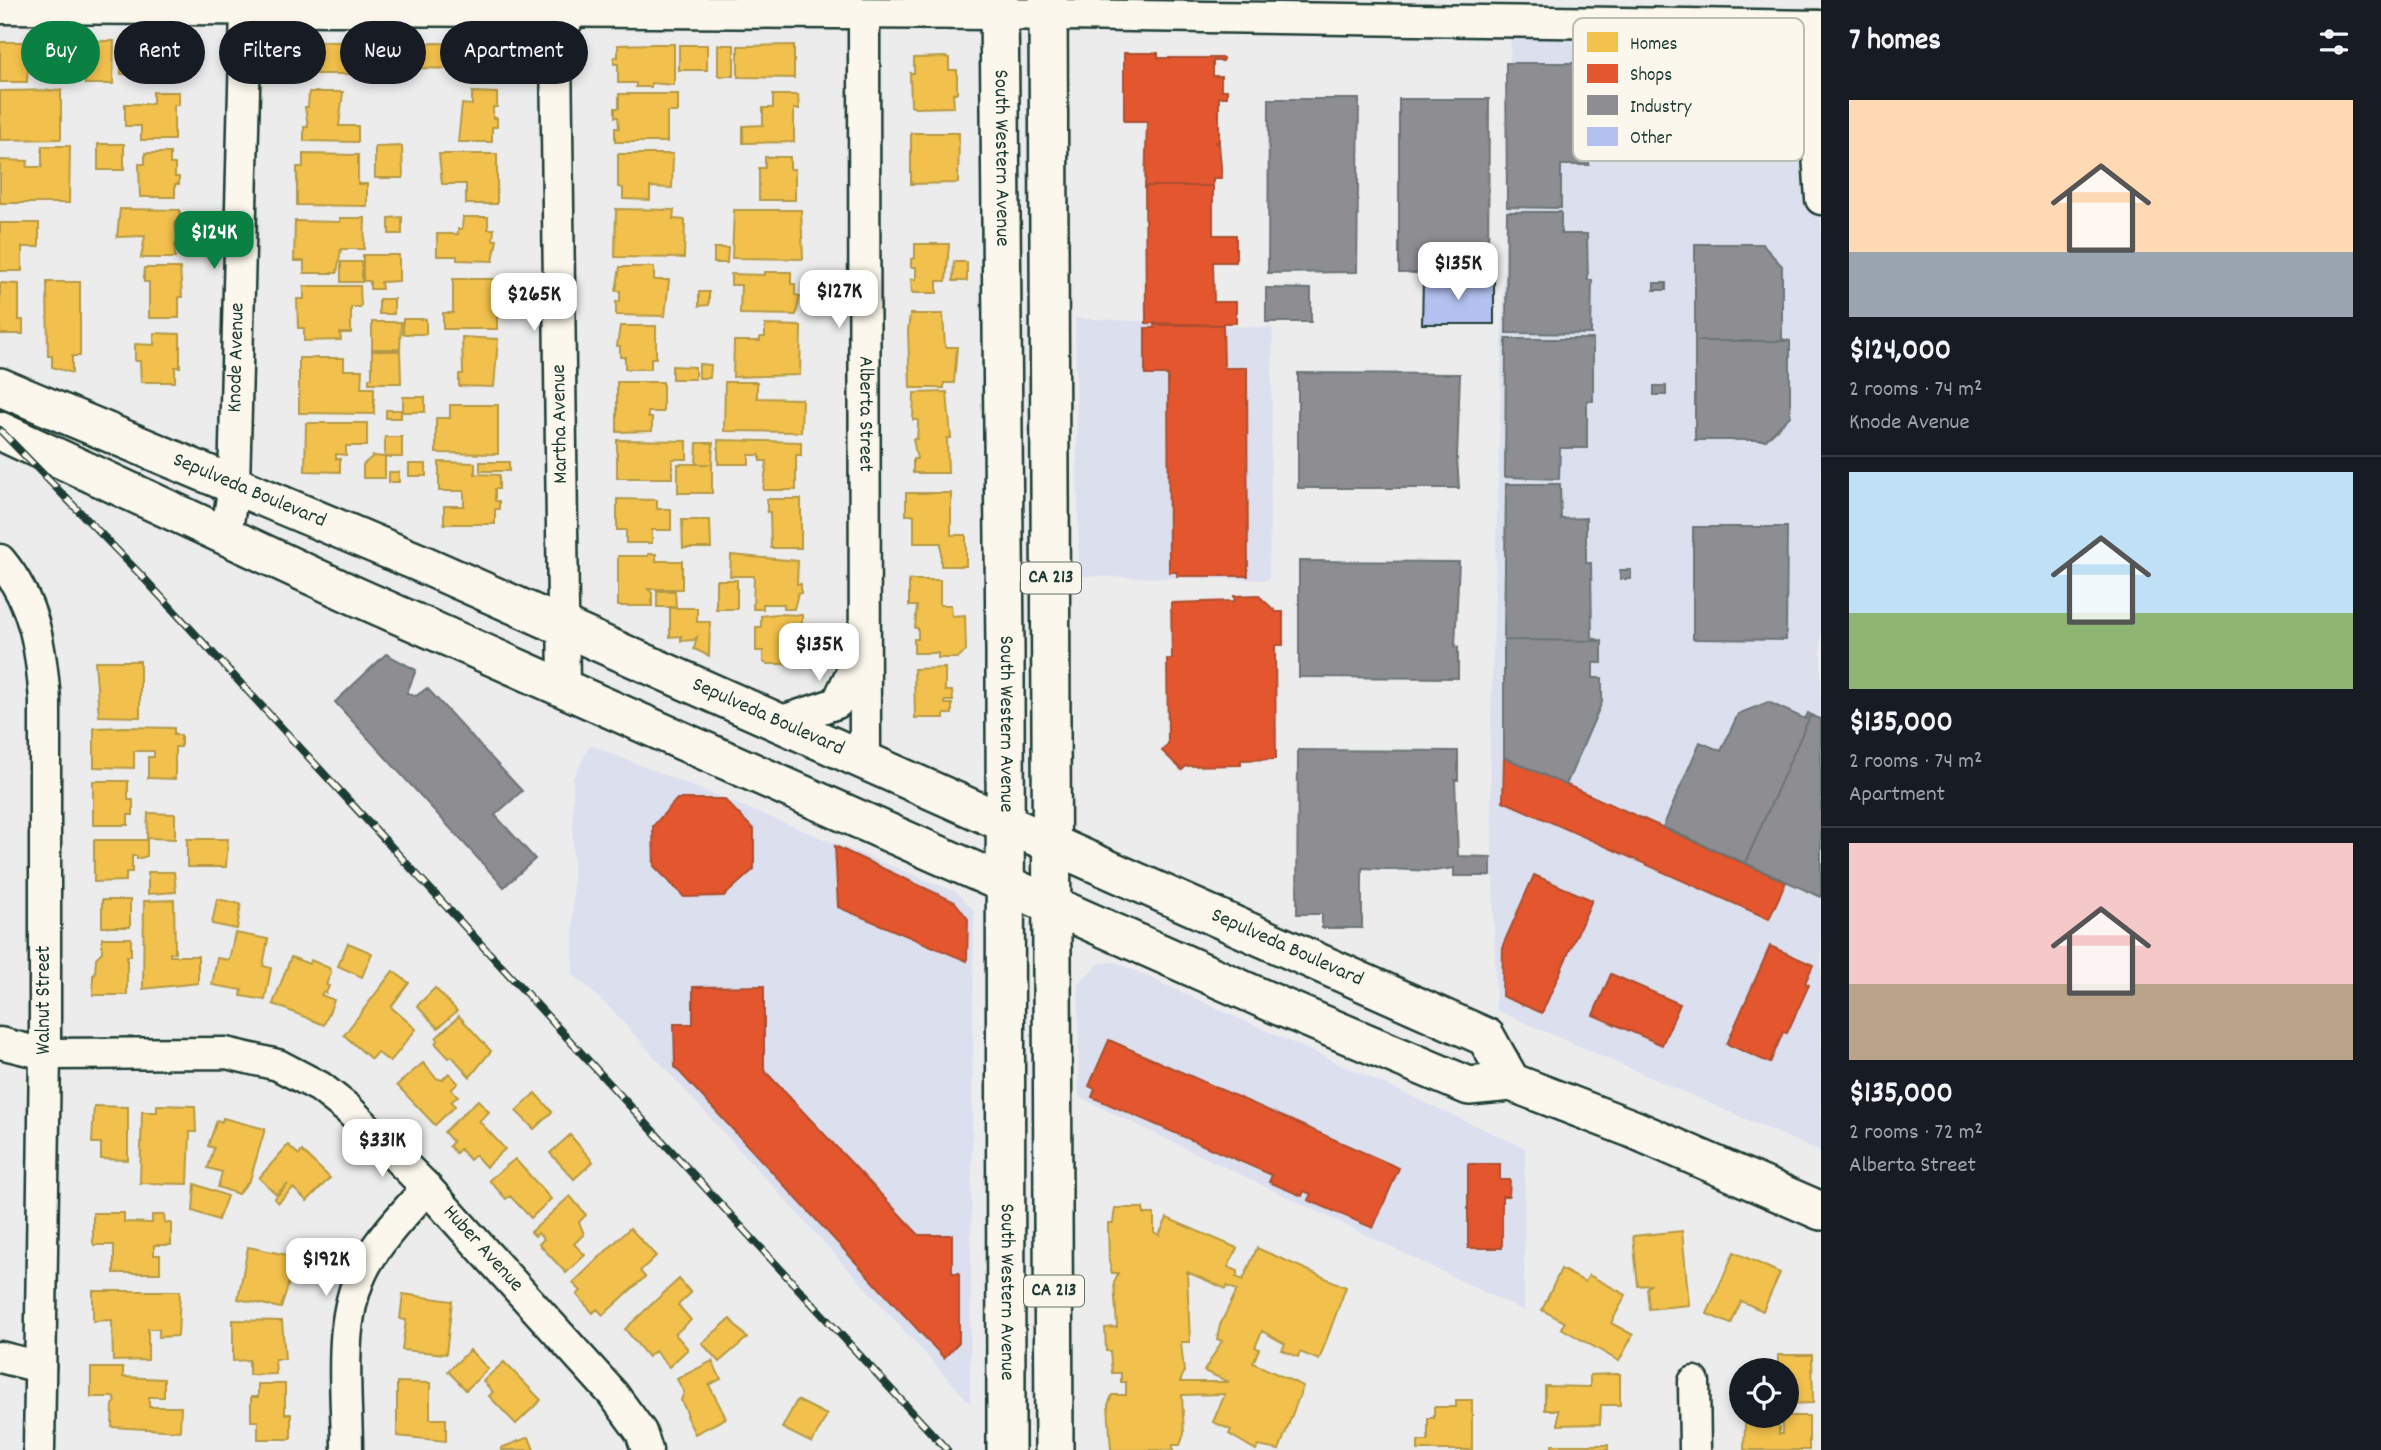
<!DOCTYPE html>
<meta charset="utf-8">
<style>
body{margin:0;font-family:Dekko,sans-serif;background:#242831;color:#f1f3f6;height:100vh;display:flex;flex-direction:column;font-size:26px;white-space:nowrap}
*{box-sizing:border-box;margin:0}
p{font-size:23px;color:#9ea1a6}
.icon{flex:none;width:38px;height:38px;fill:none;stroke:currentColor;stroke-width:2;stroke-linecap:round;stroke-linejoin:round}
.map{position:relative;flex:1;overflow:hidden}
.sheet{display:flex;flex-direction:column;background:#171b24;width:560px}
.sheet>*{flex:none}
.hud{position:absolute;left:21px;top:21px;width:665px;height:63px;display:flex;gap:14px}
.fabs{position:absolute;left:1729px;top:1358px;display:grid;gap:14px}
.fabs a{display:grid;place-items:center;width:70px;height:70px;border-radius:50%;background:#171b24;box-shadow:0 4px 10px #0003;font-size:35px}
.price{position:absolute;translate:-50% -60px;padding:0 16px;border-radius:14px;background:#fff;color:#222;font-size:23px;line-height:46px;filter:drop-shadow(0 2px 4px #0008)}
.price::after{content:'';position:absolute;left:50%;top:42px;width:21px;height:16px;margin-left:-10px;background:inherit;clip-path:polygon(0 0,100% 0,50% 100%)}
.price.selected{background:#0b8043;color:#fff}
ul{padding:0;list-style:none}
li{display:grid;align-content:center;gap:14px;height:371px;padding:0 28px}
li+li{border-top:2px solid #363941}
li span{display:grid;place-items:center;height:217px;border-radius:0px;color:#555}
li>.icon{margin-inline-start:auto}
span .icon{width:126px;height:126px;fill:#fffc;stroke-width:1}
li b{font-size:30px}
h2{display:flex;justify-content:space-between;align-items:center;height:84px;padding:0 28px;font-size:30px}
.tag{padding:0 24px;border-radius:32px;background:#171b24;box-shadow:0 4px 10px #0003;font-size:24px;line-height:63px}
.tag.selected{background:#0b8043;color:#fff}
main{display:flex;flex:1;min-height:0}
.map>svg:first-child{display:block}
.built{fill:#dcdfee}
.homes{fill:#f2c14e;stroke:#b39946;stroke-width:2;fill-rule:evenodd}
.shops{fill:#e4572e;stroke:#a94f30;stroke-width:2}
.industry{fill:#8d8d92;stroke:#6c7576;stroke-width:2}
.building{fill:#b3c0f0;stroke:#1f3d34;stroke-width:2}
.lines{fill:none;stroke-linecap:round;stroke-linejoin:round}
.minor-casing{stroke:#1f3d34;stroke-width:35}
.major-casing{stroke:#1f3d34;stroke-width:42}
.minor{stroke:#fbf7ec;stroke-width:30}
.major{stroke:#fbf7ec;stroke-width:37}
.rail-casing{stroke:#1f3d34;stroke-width:8}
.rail{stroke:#fbf7ec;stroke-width:5;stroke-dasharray:16;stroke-linecap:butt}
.labels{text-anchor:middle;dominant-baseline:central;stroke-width:7;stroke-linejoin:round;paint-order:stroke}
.shield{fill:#fbf7ec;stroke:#61756b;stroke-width:2}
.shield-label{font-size:19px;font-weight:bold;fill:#1f3d34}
.street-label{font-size:21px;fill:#1f3d34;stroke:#fbf7ec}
.key{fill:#fbf7ec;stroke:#b9bfb5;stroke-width:2}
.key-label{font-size:19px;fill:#1f3d34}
</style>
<main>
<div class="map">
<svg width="1821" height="1450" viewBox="0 0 1821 1450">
<rect width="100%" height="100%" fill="#edeced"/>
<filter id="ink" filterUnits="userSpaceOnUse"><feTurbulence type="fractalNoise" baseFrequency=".0143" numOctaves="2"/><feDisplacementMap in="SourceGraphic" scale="14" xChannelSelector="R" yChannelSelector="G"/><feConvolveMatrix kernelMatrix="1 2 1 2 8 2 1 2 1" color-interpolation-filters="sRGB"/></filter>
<g filter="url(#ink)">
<path class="built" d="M1511 27 1813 30 1815 181 1821 214V1152L1496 1010 1490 753Z
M1075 318 1273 328 1269 580 1079 576Z
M590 745 956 892 974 911 970 1403 611 1009 573 974V778Z
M1115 962 1525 1148 1524 1311 1079 1097 1078 983 1100 963Z"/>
<path class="homes" d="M68 41V47H78V66H52V42Z
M97 41H114L113 84H85L86 42Z
M121 41H175V54H178L175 74H121Z
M313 41 367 43 366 74H304L299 71V47Z
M372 41H397V68H372Z
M0 42H30L27 82H0Z
M431 43 493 44V55H496L493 75H457V69L415 68 416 44Z
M654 44H674V85L651 83V87H636V83H618V64H614V57H618V45Z
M679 45H707V70H679Z
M718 45H734V76H718Z
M794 45V78L738 77V46Z
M945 57 949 58V70H957V93H953L954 107 915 108 911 106 910 73H914V58Z
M61 90V139L0 140V91Z
M153 92H179V105H174V140H141V126H125V104H153Z
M309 92H343L339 126H358V142L304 141V127H308L305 107H308Z
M472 92 497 93V107H493V118H497V127H492V142H458L462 104 472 105Z
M619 94H678V112H667V142H615V128H619L618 117H615V108H619Z
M773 95H798L799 109H794V142L743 143V126L763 125V108H773Z
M911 133H959L958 183 911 184Z
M98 144H124V170H98Z
M42 146H70L69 203H0V160L28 161 27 167H42Z
M402 146 403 178H375V147Z
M145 153H170V164H175V177H179V184H175V197H140L139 164H145Z
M303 154 358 155V184H367V206L297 205V167H303Z
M439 154H497V204H466V184H442Z
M618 154H673L672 188 650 187V200L623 199V188L618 187Z
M765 157H790V169H795V200H759V168H765Z
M120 209 180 210V223H175L179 244H175V258H141L145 236 117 237Z
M616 209 674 210 673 219 685 220 684 258 615 257Z
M734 210H801L803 259 732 258Z
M402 217V234H389V218Z
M463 217H488V229H494L493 240H497L493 261 457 260V256H437V234H458V229H462Z
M340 218H365L364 249H341L337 273H304V261H294L295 221 340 222Z
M0 223H39V247H22V271H0Z
M915 244H949L946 281H937V293H912L911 279H916V267H911V259L915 258Z
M714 248H728L727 263H714Z
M363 255H399V281L381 282 382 289H370V281H363Z
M341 262H362V282H341Z
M954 262H967V281H953Z
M620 267H654V280H669L665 316 616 315V302H620V291H616Z
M144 268H180L182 297H179V318H149V282H144Z
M765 272H791V284H795V295L800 296 796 315 740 314 741 285H731V274L765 275Z
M453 279H497V329H443V313H453Z
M47 282H80V356H72V373L52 367V356H48Z
M0 283 19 284V320H23V334H0Z
M304 286H360L361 307H351V333H340L341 340 304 341V328H298L297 299H304Z
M699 292H709V305L699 306Z
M379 299H394V314H379Z
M910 314H943L945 347H957L954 383H944V388H910L908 331Z
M403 319H426V334H403Z
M372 322H401L400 349H372Z
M765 325 801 326 800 375 733 377 734 341H760V337H765Z
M620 326H656V358H651V369H625V357H620V346H617Z
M154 333 180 334V367H175V382H141L140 361H135V344L154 345Z
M462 337 498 339 494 387 459 386V374H463Z
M372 351H400L401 383H369V378H372Z
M299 358H344V370H362L361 388H374V414L299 413Z
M699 364 711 365 710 378H699Z
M672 366 695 367V379H672Z
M617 382H663V412H648V418H652V431L617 432Z
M725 382H757V398L802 399 801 432 724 431Z
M947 392 951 438H947L948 473H913V459H917L913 439H917L918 424V420H913L914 393Z
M403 397H425V412H403Z
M450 405H498V454L436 453V418H450Z
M386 410H401V418H386Z
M306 423H367V446H346V455L336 454V459H340V472L305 471Z
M385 437H402V457H385Z
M617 440 687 441V459H672V478H617Z
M718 440 801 442V455H796V490H763L767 461H760V455H749V464H718Z
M697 443H713L712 464H696Z
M373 456 385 457V478H363V465Z
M439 462 475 463V474L499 475V489H495V501H499V509H495V524H444V506H464V491H439Z
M480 462H509V471H480Z
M409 464H426V476H409Z
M678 464H712V493H678Z
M389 472H399V482H389Z
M906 493H951V535H966V566H941V543H914V515H906Z
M617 499 657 500V509H671V530H652V543H626V530H617Z
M767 499H801V548H771L770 512H767Z
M682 520H710L711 548H683Z
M648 554H656V561H682V589H648L652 593V606H618V556H648Z
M731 555 798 561 797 584H801V593H798L794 609H784V604H763V609H753L754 576H730Z
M716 580H737V609H716Z
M909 580H940V605H951L952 616 965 615 966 651 957 658H938V653H914V639H918V628H915L917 606H909Z
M657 591H675L676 607H657Z
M670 608H697V622H710L709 656 694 649 697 637 694 640 681 641V636L670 637Z
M776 614 802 615V649H797V664H767L763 662V651H756V627H761V616Z
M95 661H140V717L99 716Z
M945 668V691H952L953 701H945V704H952V714H944V718H915L914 669Z
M126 727 174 728V735H181V747H175V779L148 778V757H154V751H134V768L94 767V728Z
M93 781H128V800H133V815H128V825H93Z
M148 813 175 814V839L147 838Z
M187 839H228L226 867H187Z
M94 840H147V856L137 859V856H132V872H126V881L94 882Z
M148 872H174L176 892 148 894Z
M217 899 241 904 237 929 212 924Z
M102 900H130V927H102Z
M174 900 175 953H170V956H198V983L143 989 144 901Z
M235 933 268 939 263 966 271 968 265 1000 241 996 242 990 212 985 217 958 229 960Z
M102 938H131V956H127V995H93V975H95L96 958 102 952Z
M348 943 372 953 362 977 338 966Z
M291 957 309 964 311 960 329 968 331 972 326 985 329 986 326 993 323 992 321 995 334 1000 324 1025 273 1004Z
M393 971 409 983 391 1007 416 1029 390 1062 377 1052 371 1059 344 1035Z
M435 988 457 1011 438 1028 417 1006Z
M459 1016 491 1051 470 1077 452 1056 449 1058 435 1043 438 1040 436 1038Z
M423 1063 436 1078 442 1080 449 1073 458 1083 451 1090 458 1096 451 1102 455 1106 435 1125 397 1085Z
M535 1093 552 1112 534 1129 516 1111Z
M478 1100 489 1112 479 1121 505 1149 486 1167 475 1155 470 1160 460 1149 456 1153 449 1146 453 1142 444 1132Z
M157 1105 195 1106 196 1132H190L188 1184 140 1183 142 1112H157Z
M94 1106 128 1107V1160L101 1159V1143H92Z
M223 1118 265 1129 250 1180 238 1194 218 1187 222 1172 208 1168 214 1148 208 1146 217 1120 222 1122Z
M570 1135 593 1162 574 1179 550 1153Z
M288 1145 299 1155 302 1151 330 1178 307 1201 293 1188 278 1203 274 1199 288 1184 276 1194 259 1178Z
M515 1159 551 1199 531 1218 510 1196 506 1199 489 1180Z
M195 1184 227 1196 218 1220 193 1211Z
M570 1196 586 1215 579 1222 584 1234 574 1244 585 1255 566 1273 539 1244 544 1239 538 1233 535 1236 531 1232Z
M1115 1208H1143L1144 1214H1154V1232L1159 1235 1167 1218 1237 1248 1228 1267 1238 1271 1236 1277 1243 1280 1257 1248 1346 1287 1319 1360 1300 1352 1298 1357 1282 1350 1285 1344 1262 1331 1255 1347 1259 1349 1253 1363 1303 1386 1279 1450 1258 1446 1256 1450 1229 1434 1231 1430 1213 1422 1225 1394 1182 1395 1184 1434 1180 1445H1173V1450H1111L1108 1405 1112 1395H1126V1382H1121V1373H1112L1110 1351H1106L1105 1328 1117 1327 1114 1283 1118 1273H1112L1109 1261 1108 1223H1113ZM1187 1272 1226 1289 1227 1286 1237 1290 1220 1325 1217 1339 1222 1341 1204 1371 1229 1382H1180L1184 1372 1181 1342H1190Z
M93 1213H124V1222L150 1223H152V1215H164L165 1223H171V1245H154V1255H160V1273H114V1245H94L93 1242Z
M630 1228 656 1256 640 1271 645 1277 603 1315 597 1309 593 1313 577 1295 581 1291 573 1283Z
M1682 1231 1689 1305 1649 1309 1647 1288 1650 1285 1638 1286 1633 1236Z
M248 1247 297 1257 281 1308 238 1299Z
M1734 1252 1780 1273 1763 1311 1741 1301 1731 1324 1707 1314Z
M1561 1269 1585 1282 1589 1275 1626 1295 1611 1323 1633 1335 1619 1361 1561 1328 1565 1322 1542 1310Z
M679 1279 691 1293 678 1305 691 1320 675 1334 688 1349 669 1367 655 1351 648 1357 625 1329Z
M93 1291H180L178 1336 159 1337V1329H148V1360L113 1361 112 1320 93 1321Z
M403 1294 452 1301 446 1354 402 1350 406 1320 400 1319Z
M730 1319 747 1338 719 1362 702 1343Z
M233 1320 282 1321 285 1359H275L276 1374 249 1375V1360L233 1361Z
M470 1350 488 1369 466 1390 448 1371Z
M1778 1355H1812L1813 1403 1787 1404V1370H1773L1778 1368Z
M712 1361 721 1379 709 1385 726 1418 695 1434 686 1416 688 1415 681 1400 684 1392 677 1379Z
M504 1362 541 1400 516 1424 489 1396 493 1392 483 1381Z
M91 1368H123V1377L164 1379V1397H149V1407H181L180 1431 112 1427 113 1405 116 1401 113 1397H91Z
M1614 1374H1620V1405H1601L1600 1424 1558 1425V1410H1545V1386L1590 1387V1375Z
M397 1382 430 1383V1419H446V1441L397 1436Z
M258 1384H285V1414H291V1439H258V1421H251V1397H258Z
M797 1400 827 1415 812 1443 782 1428Z
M1456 1400H1472V1450H1418V1441H1428V1418H1434V1407H1456Z
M1782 1416H1809V1450H1744L1745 1424H1779V1434H1782Z
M529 1437 534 1450H501V1448Z
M1552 1445H1608V1450H1552Z"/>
<path class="shops" d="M1124 53H1158V58H1223V61H1213V76H1221V90H1227V97H1219V142H1214L1219 144 1222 178H1213V186H1145L1147 121H1124Z
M1145 186H1213V235H1236V262H1213L1214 302H1236V323H1223V325L1146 323Z
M1154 325H1223L1224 368H1247L1248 576H1177V572H1169L1168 375H1145V328H1154Z
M1258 595 1276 612H1283V645H1275L1276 759 1241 760V765L1186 766 1182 770 1162 751 1168 744 1167 659H1172L1171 603 1235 601 1234 596Z
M1504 757 1786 882 1769 919 1503 801Z
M677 799H724L754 830V869L724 896 684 897 654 866 653 826Z
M835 846 955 902 968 919 967 961 838 907Z
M1534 875 1592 900 1542 1013 1502 996 1503 945Z
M1770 946 1813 965 1805 983 1809 985 1787 1033 1783 1032 1770 1063 1727 1044Z
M1611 974 1680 1004 1662 1045 1593 1015Z
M764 986V1070L919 1235H952V1273H959V1342L944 1358 675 1067 674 1024H693V987Z
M1109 1040 1399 1168 1373 1228 1308 1200 1311 1194 1304 1191 1302 1196 1269 1182 1272 1175 1092 1097 1095 1089 1089 1086Z
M1468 1164H1500V1180H1510L1509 1196H1502V1248H1468Z"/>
<path class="industry" d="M1506 63H1594V118L1589 119V165H1561V208L1507 207Z
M1269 99H1359L1357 272 1268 273Z
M1399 99H1489L1488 273H1399Z
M1507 212H1561V234H1587L1588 280H1592L1591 334 1506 333Z
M1695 244H1762L1782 266V339L1790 341H1695Z
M1654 283H1666V290H1654Z
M1266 288 1311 289V322H1266Z
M1506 339H1593V401H1587V448H1560L1559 479 1505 477Z
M1695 341H1790V416L1766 440H1695Z
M1298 373 1460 374 1457 458 1459 488H1298Z
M1654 386H1666V395H1654Z
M1506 484H1560L1561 519 1586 518V563H1591L1592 638 1602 641 1504 640Z
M1693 527H1787L1786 640 1693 639Z
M1299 561 1459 562 1455 647H1458V678L1299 677Z
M1620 570H1631V579H1620Z
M1504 640 1602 641V663H1593V678H1602V702L1566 785 1504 757Z
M386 654 416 670 407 693 416 696 427 688 522 791 495 815 535 859 504 887 335 702Z
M1768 702 1805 719 1808 713 1813 716H1810L1745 863 1663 827 1700 742 1721 751 1738 714Z
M1810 716 1821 719V897L1745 863Z
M1298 750 1458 751V780H1455L1458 856 1491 857V876H1454V868L1434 871 1362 868V928H1322V914H1297Z"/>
<path class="building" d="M1423 279H1494V324H1422Z"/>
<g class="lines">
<g class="minor-casing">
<g id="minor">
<path d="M0 8 999 14 1821 26"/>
<path id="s1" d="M864 15 865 763"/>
<path d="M1816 26V125L1821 199"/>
<path id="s2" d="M226 535 234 485 246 10"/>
<path d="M0 560C35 602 41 648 45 701V1054L39 1450"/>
<path d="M564 687 556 49 563 27 581 0"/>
<path d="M776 723 837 703 860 655"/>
<path id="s3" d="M0 1043 45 1054 226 1053 278 1065 320 1087 348 1109 427 1188 613 1394 641 1432 647 1450"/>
<path d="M0 1357 40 1367"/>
<path d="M1694 1382 1695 1450"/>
<path d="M347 1450C347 1390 336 1318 366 1264 382 1236 406 1212 427 1188"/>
</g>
</g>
<g class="major-casing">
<g id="major">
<path id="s4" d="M999 0 1005 650 1006 1450"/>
<path d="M1048 0 1054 1450"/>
<path id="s5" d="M0 387 420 563 1486 1037 1511 1082"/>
<path d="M0 431 351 594 1284 1008 1469 1086 1511 1082 1633 1129 1821 1211"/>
</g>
</g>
<use href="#minor" class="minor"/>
<use href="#major" class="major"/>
<g class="rail-casing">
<path id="rail" d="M0 430 140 574 947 1450"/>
</g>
<use href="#rail" class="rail"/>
</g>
</g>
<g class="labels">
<g class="shield">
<rect x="1021" y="562.5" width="60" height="31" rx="5"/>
<rect x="1024" y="1275.5" width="60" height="31" rx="5"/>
</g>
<g class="shield-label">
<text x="1051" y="578">CA 213</text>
<text x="1054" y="1291">CA 213</text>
</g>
<g class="street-label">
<text stroke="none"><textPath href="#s4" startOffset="158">South Western Avenue</textPath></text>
<text stroke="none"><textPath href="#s2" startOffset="178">Knode Avenue</textPath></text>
<text stroke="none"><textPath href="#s1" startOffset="399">Alberta Street</textPath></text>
<text transform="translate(561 424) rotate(-91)">Martha Avenue</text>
<text stroke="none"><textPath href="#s5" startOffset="270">Sepulveda Boulevard</textPath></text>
<text stroke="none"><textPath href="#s5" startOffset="836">Sepulveda Boulevard</textPath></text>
<text stroke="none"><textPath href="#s4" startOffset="724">South Western Avenue</textPath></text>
<text stroke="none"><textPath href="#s5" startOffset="1404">Sepulveda Boulevard</textPath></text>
<text transform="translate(45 1000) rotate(-90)">Walnut Street</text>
<text stroke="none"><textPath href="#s3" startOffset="558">Huber Avenue</textPath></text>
<text stroke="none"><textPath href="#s4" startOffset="1292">South Western Avenue</textPath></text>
</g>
</g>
<rect x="1573" y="18" width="231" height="143" rx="10" class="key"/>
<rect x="1587" y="32" width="31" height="20" fill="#f2c14e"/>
<rect x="1587" y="64" width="31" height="19" fill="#e4572e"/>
<rect x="1587" y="95" width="31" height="20" fill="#8d8d92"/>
<rect x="1587" y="127" width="31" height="19" fill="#b3c0f0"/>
<g class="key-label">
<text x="1630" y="49">Homes</text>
<text x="1630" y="80">Shops</text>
<text x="1630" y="112">Industry</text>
<text x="1630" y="143">Other</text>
</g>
</svg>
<div class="fabs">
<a><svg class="icon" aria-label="locate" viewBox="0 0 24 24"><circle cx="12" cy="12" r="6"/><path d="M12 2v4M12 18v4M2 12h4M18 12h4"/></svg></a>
</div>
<b class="price selected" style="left:214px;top:271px">$124K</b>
<b class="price" style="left:1458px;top:302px">$135K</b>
<b class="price" style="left:839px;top:330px">$127K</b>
<b class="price" style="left:534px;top:333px">$265K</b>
<b class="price" style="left:819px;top:683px">$135K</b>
<b class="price" style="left:382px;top:1179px">$331K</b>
<b class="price" style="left:326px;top:1298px">$192K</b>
<div class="hud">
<a class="tag selected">Buy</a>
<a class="tag">Rent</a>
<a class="tag">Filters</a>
<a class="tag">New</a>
<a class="tag">Apartment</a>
</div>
</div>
<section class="sheet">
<h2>7 homes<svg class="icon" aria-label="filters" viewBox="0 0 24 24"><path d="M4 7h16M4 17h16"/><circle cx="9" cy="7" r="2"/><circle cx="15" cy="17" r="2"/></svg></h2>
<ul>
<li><span style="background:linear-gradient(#ffd9b3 70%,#9aa5b1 0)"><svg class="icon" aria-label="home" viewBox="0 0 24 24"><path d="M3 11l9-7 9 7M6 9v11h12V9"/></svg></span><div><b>$124,000</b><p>2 rooms · 74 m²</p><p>Knode Avenue</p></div></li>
<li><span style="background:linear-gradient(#bfe0f5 65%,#8fb573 0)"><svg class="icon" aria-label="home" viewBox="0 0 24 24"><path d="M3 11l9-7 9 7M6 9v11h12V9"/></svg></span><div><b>$135,000</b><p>2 rooms · 74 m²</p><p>Apartment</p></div></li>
<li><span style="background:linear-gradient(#f6c9c9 65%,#b9a48a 0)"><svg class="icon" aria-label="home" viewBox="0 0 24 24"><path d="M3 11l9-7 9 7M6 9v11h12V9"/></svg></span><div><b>$135,000</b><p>2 rooms · 72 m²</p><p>Alberta Street</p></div></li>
</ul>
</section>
</main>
